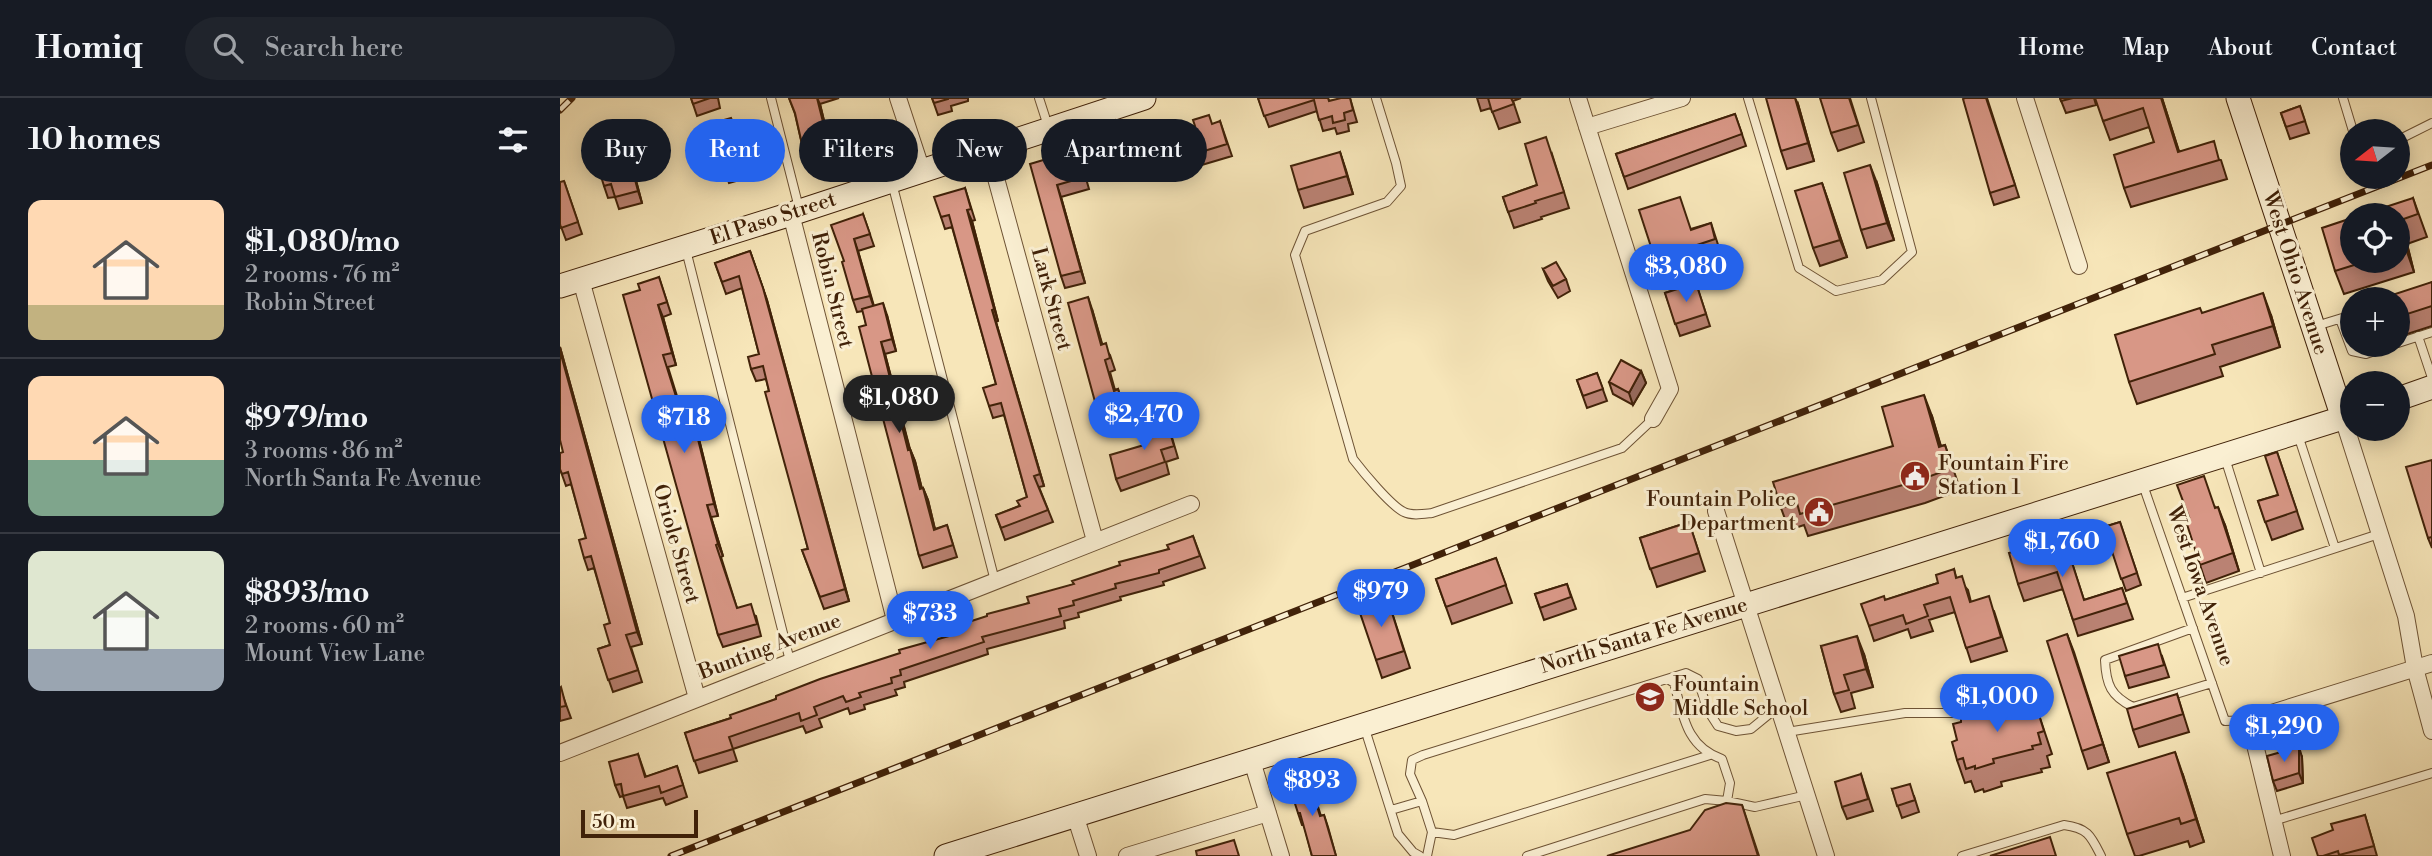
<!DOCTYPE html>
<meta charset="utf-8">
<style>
body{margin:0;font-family:"Libre Bodoni",serif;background:#20242c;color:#f1f3f6;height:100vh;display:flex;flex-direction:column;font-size:26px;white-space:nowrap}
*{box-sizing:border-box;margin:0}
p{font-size:23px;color:#9ea1a6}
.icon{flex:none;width:38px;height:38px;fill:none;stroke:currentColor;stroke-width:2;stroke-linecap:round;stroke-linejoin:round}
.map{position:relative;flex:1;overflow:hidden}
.side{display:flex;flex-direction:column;background:#171b24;width:560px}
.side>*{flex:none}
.banner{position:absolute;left:21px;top:21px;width:665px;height:63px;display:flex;gap:14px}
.needle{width:46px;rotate:253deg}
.tools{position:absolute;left:1780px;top:21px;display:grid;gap:14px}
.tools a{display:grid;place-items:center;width:70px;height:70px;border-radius:50%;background:#171b24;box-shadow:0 4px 18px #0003;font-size:35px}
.scale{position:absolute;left:21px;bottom:18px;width:117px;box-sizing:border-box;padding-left:7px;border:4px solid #412209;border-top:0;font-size:19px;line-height:24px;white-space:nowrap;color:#412209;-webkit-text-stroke:5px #faefd2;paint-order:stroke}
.price{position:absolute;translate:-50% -60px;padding:0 16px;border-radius:24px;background:#2563eb;color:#fff;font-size:23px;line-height:46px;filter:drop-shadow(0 2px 4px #0008)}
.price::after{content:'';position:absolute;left:50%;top:42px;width:21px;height:16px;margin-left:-10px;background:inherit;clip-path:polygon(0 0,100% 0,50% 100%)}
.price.current{background:#222;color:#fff}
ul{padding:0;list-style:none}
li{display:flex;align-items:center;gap:21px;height:175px;padding:0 28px}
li+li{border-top:2px solid #363941}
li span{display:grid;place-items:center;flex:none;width:196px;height:140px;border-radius:14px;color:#555}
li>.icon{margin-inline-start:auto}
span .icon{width:84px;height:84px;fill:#fffc;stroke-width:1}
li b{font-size:30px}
h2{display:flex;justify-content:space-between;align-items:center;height:84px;padding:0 28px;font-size:30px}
.tag{padding:0 24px;border-radius:32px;background:#171b24;box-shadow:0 4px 18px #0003;font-size:24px;line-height:63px}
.tag.current{background:#2563eb;color:#fff}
header{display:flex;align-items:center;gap:42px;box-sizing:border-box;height:98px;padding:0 35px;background:#171b24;border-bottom:2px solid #363941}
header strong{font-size:33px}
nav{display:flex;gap:38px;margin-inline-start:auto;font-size:24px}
.search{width:490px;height:63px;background:#20242c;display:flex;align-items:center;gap:18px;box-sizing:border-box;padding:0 24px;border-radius:38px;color:#9ea1a6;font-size:26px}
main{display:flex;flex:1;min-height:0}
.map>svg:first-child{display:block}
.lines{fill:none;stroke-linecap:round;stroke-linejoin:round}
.lane-casing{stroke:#6e5335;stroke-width:10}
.street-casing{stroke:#6e5335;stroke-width:18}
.secondary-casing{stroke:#412209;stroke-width:25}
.lane{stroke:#faefd2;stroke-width:8}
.street{stroke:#faefd2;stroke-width:16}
.secondary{stroke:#faefd2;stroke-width:23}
.rail-casing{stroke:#412209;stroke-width:7}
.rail{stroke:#faefd2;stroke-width:4.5;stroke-dasharray:13;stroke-linecap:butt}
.wall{fill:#ba8273;stroke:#412209;stroke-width:2}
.shaded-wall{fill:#976a5e;stroke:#412209;stroke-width:2}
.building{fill:#d89786;stroke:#412209;stroke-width:2}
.labels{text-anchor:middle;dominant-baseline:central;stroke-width:6;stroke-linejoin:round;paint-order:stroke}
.street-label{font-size:21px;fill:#412209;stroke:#faefd2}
.poi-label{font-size:21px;fill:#412209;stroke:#faefd2;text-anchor:start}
</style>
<header>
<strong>Homiq</strong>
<div class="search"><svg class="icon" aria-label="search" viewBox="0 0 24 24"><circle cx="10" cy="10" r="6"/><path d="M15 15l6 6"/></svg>Search here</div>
<nav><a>Home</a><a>Map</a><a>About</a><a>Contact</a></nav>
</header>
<main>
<section class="side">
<h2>10 homes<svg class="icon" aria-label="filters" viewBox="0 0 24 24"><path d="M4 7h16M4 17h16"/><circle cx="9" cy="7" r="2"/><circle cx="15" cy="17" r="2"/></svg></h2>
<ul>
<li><span style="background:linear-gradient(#ffd9b3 75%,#c2b280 0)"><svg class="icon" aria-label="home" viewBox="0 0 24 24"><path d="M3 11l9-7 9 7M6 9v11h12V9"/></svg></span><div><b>$1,080/mo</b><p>2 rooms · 76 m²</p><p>Robin Street</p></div></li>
<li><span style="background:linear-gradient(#ffd9b3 60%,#7fa58c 0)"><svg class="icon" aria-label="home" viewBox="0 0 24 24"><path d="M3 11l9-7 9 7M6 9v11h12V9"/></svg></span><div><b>$979/mo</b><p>3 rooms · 86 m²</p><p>North Santa Fe Avenue</p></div></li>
<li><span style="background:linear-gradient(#dfe7d0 70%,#9aa5b1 0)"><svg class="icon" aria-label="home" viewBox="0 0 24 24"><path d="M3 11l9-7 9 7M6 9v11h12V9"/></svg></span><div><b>$893/mo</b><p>2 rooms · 60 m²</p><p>Mount View Lane</p></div></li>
</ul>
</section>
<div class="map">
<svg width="1872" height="758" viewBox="0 0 1872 758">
<rect width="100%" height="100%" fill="#f7e6b9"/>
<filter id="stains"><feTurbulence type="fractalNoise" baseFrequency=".00286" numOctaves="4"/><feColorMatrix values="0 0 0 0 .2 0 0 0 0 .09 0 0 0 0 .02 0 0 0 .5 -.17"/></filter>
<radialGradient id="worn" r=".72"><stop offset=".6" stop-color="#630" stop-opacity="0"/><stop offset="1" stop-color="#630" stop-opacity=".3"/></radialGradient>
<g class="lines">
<g class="lane-casing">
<path id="lane" d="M211 0 239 110
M479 0 488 28
M816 0 836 65 841 88 827 104 745 133 735 157 793 361C803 374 831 408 844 414 852 418 863 416 872 415L1062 350 1093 321
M1188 0 1239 170 1276 193 1322 182 1352 154 1311 0
M1783 0 1793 33
M1838 42 1872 25
M332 85 435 483
M126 152 230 563
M1780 221 1792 253 1806 256 1833 247
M1756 228 1792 217
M1858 238 1872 280
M1838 245 1872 234
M1738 337 1775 450
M1665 360 1701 475
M1582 384 1665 623 1689 622
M1622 500 1819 436
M1633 530 1545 562C1546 587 1551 598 1573 609L1652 585
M1108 581 1114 585C1123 617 1126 649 1162 661L1170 685 1167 703
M804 628 838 736 853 754 860 758
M1227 634 1345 615H1398L1474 590
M862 703 872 734 867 758
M831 712 862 703 850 676 852 662 863 657 1126 575 1138 581 1147 611 1158 628 1176 633 1191 631 1219 608
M1713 723 1872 675
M872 734 894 737 1150 657
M967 758 1145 701 1167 703 1195 709 1247 697
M1402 758 1504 727C1528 730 1531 738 1541 758"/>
</g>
<g class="street-casing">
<path id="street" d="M338 0 362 73
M1018 0 1110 291 1093 321
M1465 0 1519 168
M1027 29 1122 0
M428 51 535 443
M231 116 335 522
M21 182 137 600
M1783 320 1846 518 1855 570 1872 633
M1156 413 1266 758
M0 655 631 406
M692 663 721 758
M515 717 528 758
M567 758 708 715
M1722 758 1689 622 1872 565"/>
</g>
<g class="secondary-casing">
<path id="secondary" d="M1678 0 1783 320
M0 188 231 116 584 0
M1838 301 1872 289
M386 758 1792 317"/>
</g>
<use href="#lane" class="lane"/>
<use href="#street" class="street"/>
<use href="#secondary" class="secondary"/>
<g class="rail-casing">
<path id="rail" d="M0 12 12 0
M111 758 1872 67"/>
</g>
<use href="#rail" class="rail"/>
</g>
<path class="wall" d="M131 0H158L160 10 137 18Z
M229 0H279L260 6 273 60 248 67 244 55 235 16Z
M372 0H408V3L391 8 392 13 378 17Z
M698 0H768L769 3 790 0 797 24 788 26 789 33 777 36 775 30 763 33 757 13 709 29Z
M917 0H961L953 3 960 24 939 31 931 10 921 13Z
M1290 0 1304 44 1278 53 1271 35Z
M1427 0 1459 99 1434 107 1430 95Z
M1500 0H1534L1536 7 1506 15Z
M1602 0 1619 53 1661 62 1667 81 1571 109 1564 90 1594 44 1589 29 1550 42 1543 23Z
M1238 6 1254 63 1227 71 1221 53Z
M1740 8 1749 35 1730 41 1721 15Z
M1175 16 1186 48 1068 91 1056 56Z
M171 20 190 79 169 85 165 73Z
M660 23 672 58 635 69 631 57Z
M591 26 608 74 596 78 594 74 587 77 580 59 547 70 533 30 560 36Z
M780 54 793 96 744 110 738 92Z
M992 56 1009 110 981 119 982 121 954 130 943 99 977 87Z
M63 65 74 75 82 105 59 111 55 99 48 100 44 88Z
M492 66 523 70 529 91 501 99 525 185 505 190 501 178Z
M4 83 22 136 6 142 0 126Z
M1262 85 1287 159 1260 168 1253 150Z
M1317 85 1334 142 1307 150 1301 132Z
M405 90 415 122 412 123 438 223 436 224 484 388 479 389 493 424 445 442 436 417 459 408 467 399 444 317 433 320 429 308 436 286 392 129 385 131 381 119Z
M1853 100 1867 139 1847 146 1854 174 1784 196 1775 173 1792 163H1838V117Z
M303 116 314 148 298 153 314 208 327 217 336 253 325 256 350 351 355 363 362 391 363 390 368 402 375 431 387 427 397 459 363 470 359 458 303 213 297 214 293 202 284 163Z
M1151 125 1162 159 1101 179 1095 161 1131 131Z
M190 153 207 202 289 503 264 511 242 452 248 451 206 281 196 283 191 271 199 256 182 190 166 196 155 165Z
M983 171 1006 181 1010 193 998 200 988 183Z
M99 179 111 216 103 219 116 267 108 269 125 324 133 321 137 333 158 418 151 419 163 458 161 459 177 510 196 518 201 538 163 549 158 537 80 192Z
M1872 184V228L1838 239V201Z
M1136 185 1150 228 1120 238 1105 195Z
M532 211 542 247 550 257 555 272 550 274 555 292 558 291 566 316 542 323 537 311Z
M1642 215 1711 217 1720 249 1660 269 1663 278 1577 306 1569 284Z
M1799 247H1813L1806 249 1800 248Z
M0 249 82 546 71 549 82 584 53 594 38 551 50 547V525L34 470 28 472 24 460 26 440 11 386 6 388 0 371 3 354Z
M1081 273 1086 285 1073 307 1053 296 1049 284Z
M1037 275 1047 303 1027 310 1017 282Z
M1372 318 1381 348 1385 347 1398 385 1392 387 1395 394 1365 405 1248 438 1244 427 1229 432 1221 410 1333 348Z
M611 336 618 360 606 364 609 376 561 393 556 381 584 347Z
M1717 354 1743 431 1712 442 1698 403 1718 397Z
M1872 362V450L1868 440Z
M1656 410 1665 427 1679 473 1646 485 1640 467Z
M1129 424 1145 473 1097 489 1080 440Z
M1560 424 1581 487 1566 493 1544 429Z
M633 438 645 470 603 484 604 487 560 499 561 502 518 515 519 519 504 523 505 530 427 551 428 556 344 584 345 589 335 592 337 597 304 607 305 611 290 616 288 610 259 621 262 629 246 635 243 628 173 651 177 663 139 675 125 635 171 620 216 601 389 538 514 486 609 451Z
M1505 443 1524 502 1562 490 1573 521 1518 538 1503 491 1464 503 1458 486 1468 455Z
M936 460 952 505 892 526 876 481Z
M1394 471 1396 479 1408 492 1411 504 1434 513 1447 553 1411 564 1395 514 1369 522 1373 533 1351 540 1348 531 1314 543 1309 528 1325 502 1378 485Z
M1007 486 1016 511 984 522 975 496Z
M827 499 850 570 822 580 816 562Z
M1507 536 1549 664 1528 671 1522 653Z
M1261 548 1304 556 1313 589 1291 595 1295 610 1281 614 1274 596Z
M1602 558 1609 579 1569 590 1565 578Z
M0 590 11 620 0 623Z
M1617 596 1629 634 1579 649 1573 632Z
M1460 605 1474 619 1479 617 1492 656 1487 658 1490 669 1481 671 1482 674 1441 684 1442 688 1424 694 1423 691 1415 694 1411 683 1405 685 1397 662V642Z
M78 656 86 679 117 668 127 699 106 707 103 700 67 710 63 698 60 699 55 687Z
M1742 659 1743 685 1717 693 1713 683Z
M1301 676 1313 713 1287 721 1282 709Z
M1623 677 1644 744 1630 749 1628 743 1579 758H1575L1567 736Z
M752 690 761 718 764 717 768 729 776 758H752L744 727H742L738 715Z
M1332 691 1354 698 1359 714 1342 720Z
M1805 717 1817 758H1758L1773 732Z"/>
<path class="shaded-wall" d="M257 0 260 6 273 60 269 48Z
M1235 0 1238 6 1254 63 1248 45Z
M1601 0H1602L1625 73 1618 54Z
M780 54 786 72 793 96 787 78Z
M70 63 74 75 82 105 78 93Z
M1310 67 1317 85 1334 142 1327 125Z
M1262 85 1268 102 1287 159 1280 142Z
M497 87 501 99 525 185 521 173Z
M407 112 412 123 438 223 434 211Z
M1838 123 1847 146 1854 174 1846 151Z
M294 141 298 153 314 210 310 198Z
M190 153 207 202 289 503 285 491Z
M1703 195 1711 217 1720 249 1713 228Z
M528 199 532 211 546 259 541 247Z
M323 205 327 217 336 253 332 241Z
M98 207 103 219 116 267 112 255Z
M432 212 436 224 484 388 480 376Z
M321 244 325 256 353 364 348 352Z
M0 249 82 546 77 534 0 253Z
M1081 273 1086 285 1073 307 1069 295Z
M1364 297 1372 318 1387 370 1379 349Z
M133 321 137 333 158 418 154 406Z
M350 351 355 363 365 403 360 391Z
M363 390 368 402 378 444 374 432Z
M147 407 151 419 163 458 158 446Z
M1658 409 1665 427 1679 473 1673 455Z
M1507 536 1514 554 1549 664 1543 646Z
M1297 538 1304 556 1313 589 1306 571Z
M1739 649 1742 659 1743 685 1739 675Z
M1615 654 1623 677 1644 744 1636 721Z
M1182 707 1199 758H1198Z"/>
<path class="building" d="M131 0H150L133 6Z
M229 0H257L269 48 244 55 235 15Z
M372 0H388V1L374 5Z
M698 0H768L769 3 781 0H790L793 12 784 15 785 22 773 25 772 18 759 22 754 2 704 18Z
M928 0H951L954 6 932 14Z
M1206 0H1235L1248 45 1221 53Z
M1260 0H1289L1298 27 1271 35Z
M1405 0H1426L1455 87 1430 95 1403 1Z
M1500 0H1513L1501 3Z
M1535 0H1601L1618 54 1654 43 1659 62 1564 90 1554 57 1594 44 1583 10 1543 23Z
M1740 8 1745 23 1726 29 1721 15Z
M1175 16 1182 36 1064 79 1056 56Z
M649 17 652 26 660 23 667 46 631 57 623 31 635 28 633 22Z
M171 20 185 67 165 73 150 26Z
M555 22 560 36 591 26 603 62 591 66 590 62 582 65 576 47 542 58 533 30Z
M986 39 1004 94 975 103 976 105 948 114 943 99 977 87 965 46Z
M58 52 62 66 70 63 78 93 55 99 51 86 44 88 39 72 47 70 43 56Z
M780 54 787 78 738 92 731 68Z
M519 58 525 79 497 87 521 173 501 178 470 66 490 60 491 67Z
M1310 67 1327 125 1301 132 1284 75Z
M4 83 18 124 1 130 0 126V84Z
M1262 85 1280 142 1253 150 1235 93Z
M405 90 411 111 407 112 434 211 432 212 480 376 474 378 488 412 441 430 436 417 460 408 457 403 467 399 441 305 429 308 423 290 436 286 389 117 381 119 374 99Z
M1120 99 1131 132 1151 125 1155 141 1095 161 1079 112Z
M1853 100 1858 116 1838 123 1846 151 1838 153V117H1801Z
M303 116 310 136 294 141 310 198 293 202 282 164 284 163 271 127Z
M1792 120V163H1807L1775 173 1762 130Z
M190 153 203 190 285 491 260 499 242 452 248 451 205 294 209 293 203 268 191 271 188 259 199 256 179 178 162 184 155 165Z
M996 164 1006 181 993 188 983 171Z
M99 179 107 204 98 207 112 255 103 257 124 324 133 321 154 406 147 407 158 446 156 447 177 510 191 506 197 526 158 537 63 197 80 192 78 186Z
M1872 184V208L1838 219V201H1820Z
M1136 185 1146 216 1115 226 1105 195Z
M1703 195 1713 228 1652 247 1655 256 1569 284 1555 237 1640 210 1642 215Z
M528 199 541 247 546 245 550 260 545 262 554 293 558 291 562 304 537 311 508 205Z
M323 205 332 241 321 244 348 352 350 351 360 391 363 390 374 432 387 427 393 447 359 458 299 229 306 227 302 211Z
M1792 210V226L1788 212Z
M0 253 77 534 66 537 78 572 48 582 38 551 50 547 44 527 50 525 31 458 24 460 19 442 26 440 8 374 2 376 0 371V355L3 354 0 342Z
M1061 262 1081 273 1069 295 1049 284Z
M1037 275 1043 291 1023 298 1017 282Z
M1364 297 1379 349 1385 347 1390 363 1385 365 1387 372 1357 383 1240 416 1237 405 1221 410 1213 384 1333 348 1322 309Z
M607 324 614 348 601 352 605 364 556 381 550 357 584 347 579 332Z
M1717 354 1737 413 1705 424 1698 403 1718 397 1705 358Z
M1872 362V439L1868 440 1846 369Z
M1644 378 1655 410 1658 409 1673 455 1640 467 1625 420 1629 419 1617 387Z
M1129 424 1139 455 1090 471 1080 440Z
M1560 424 1577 475 1561 481 1544 429Z
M633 438 640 458 599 472V475L555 486 556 490 513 503 514 507 499 511 501 518 422 539 424 544 340 572 341 577 331 580 332 585 299 595 301 599 286 604 283 598 254 609 257 617 241 623 239 615 169 639 173 651 134 663 125 635 171 620 170 617 216 601V598L260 581 340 555 339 552 389 538 387 531 427 518V516L469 505 467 499 514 486 512 483 560 467 559 464 609 451 607 447Z
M1505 443 1524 502 1562 490 1567 505 1513 522 1497 474 1458 486 1449 455 1466 450 1467 455Z
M936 460 946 487 886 509 876 481Z
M1394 471 1396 480 1402 478 1410 504 1429 498 1441 539 1406 550 1390 499 1364 507 1368 518 1346 526 1343 517 1309 528 1301 506 1324 498 1325 502 1378 485 1376 477Z
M1007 486 1011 499 980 510 975 496Z
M827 499 844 553 816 562 798 509Z
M1507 536 1543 646 1522 653 1487 543Z
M1297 538 1306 571 1284 577 1289 592 1274 596 1261 548Z
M1598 546 1604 567 1565 578 1559 558Z
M1 589 6 608 0 609V590Z
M1617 596 1623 616 1573 632 1567 611Z
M1458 602 1460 605 1468 602 1473 619 1479 617 1484 633 1478 635 1481 646 1472 648 1473 651 1433 661 1434 665 1415 671V668L1406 671 1403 660 1397 662 1392 644 1397 642 1393 626 1401 624V620Z
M1739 649V675L1713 683 1707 658Z
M1615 654 1636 721 1621 726 1619 720 1567 736 1547 675Z
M78 656 85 679 117 668 123 687 101 695 99 688 63 698 61 686 55 687 49 664Z
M1301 676 1308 701 1282 709 1275 684Z
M748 678 760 718 764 717 776 758H752L740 715H738L728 684Z
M1350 686 1355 702 1337 708 1332 691Z
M1166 705 1182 707 1198 758H1047L1130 732 1145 712Z
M1805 717 1814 748 1779 757 1778 753 1763 758H1758L1752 740 1773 732 1771 726Z
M1490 739 1496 758H1430Z
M674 742 679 758H637L636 753Z"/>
<defs>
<g id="civic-disc" transform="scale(1.575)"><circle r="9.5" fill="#8f2418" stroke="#faefd2"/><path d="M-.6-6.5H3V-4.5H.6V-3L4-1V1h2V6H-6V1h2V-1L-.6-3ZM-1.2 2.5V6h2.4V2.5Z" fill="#fff"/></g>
<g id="school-disc" transform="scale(1.575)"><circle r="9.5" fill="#8f2418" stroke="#faefd2"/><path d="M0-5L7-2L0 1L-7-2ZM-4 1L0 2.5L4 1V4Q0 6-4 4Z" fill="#fff"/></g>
</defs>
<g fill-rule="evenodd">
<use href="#civic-disc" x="1355" y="378"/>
<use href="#civic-disc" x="1259" y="414"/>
<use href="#school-disc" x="1090" y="599"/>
</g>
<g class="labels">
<g class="street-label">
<text transform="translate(213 121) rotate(-18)">El Paso Street</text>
<text transform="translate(1735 175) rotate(72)">West Ohio Avenue</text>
<text transform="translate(272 192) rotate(76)">Robin Street</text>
<text transform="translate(491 201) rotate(75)">Lark Street</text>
<text transform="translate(116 446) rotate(74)">Oriole Street</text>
<text transform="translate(1640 488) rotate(71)">West Iowa Avenue</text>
<text transform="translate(1084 538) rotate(-17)">North Santa Fe Avenue</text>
<text transform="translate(210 549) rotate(-21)">Bunting Avenue</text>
</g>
<g class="poi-label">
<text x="1378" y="366">Fountain Fire<tspan x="1378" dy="24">Station 1</tspan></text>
<text x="1236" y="402" text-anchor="end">Fountain Police<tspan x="1236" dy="24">Department</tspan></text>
<text x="1113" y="587">Fountain<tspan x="1113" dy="24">Middle School</tspan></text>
</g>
</g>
<rect width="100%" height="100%" filter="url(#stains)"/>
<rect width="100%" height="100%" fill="url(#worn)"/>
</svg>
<div class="tools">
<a><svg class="needle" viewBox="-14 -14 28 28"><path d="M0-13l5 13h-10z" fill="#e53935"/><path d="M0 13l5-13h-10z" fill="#9ea1a6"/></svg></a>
<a><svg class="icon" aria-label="locate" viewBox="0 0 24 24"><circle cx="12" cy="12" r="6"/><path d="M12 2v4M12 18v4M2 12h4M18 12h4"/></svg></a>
<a>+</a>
<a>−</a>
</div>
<div class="scale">50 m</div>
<b class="price" style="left:1126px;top:206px">$3,080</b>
<b class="price current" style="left:339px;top:337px">$1,080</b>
<b class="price" style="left:584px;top:354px">$2,470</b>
<b class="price" style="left:124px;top:357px">$718</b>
<b class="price" style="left:1502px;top:481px">$1,760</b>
<b class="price" style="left:821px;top:531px">$979</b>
<b class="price" style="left:370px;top:553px">$733</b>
<b class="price" style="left:1437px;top:636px">$1,000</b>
<b class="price" style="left:1724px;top:666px">$1,290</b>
<b class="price" style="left:752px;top:720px">$893</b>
<div class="banner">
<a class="tag">Buy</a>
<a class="tag current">Rent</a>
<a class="tag">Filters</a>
<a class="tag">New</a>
<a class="tag">Apartment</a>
</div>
</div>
</main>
